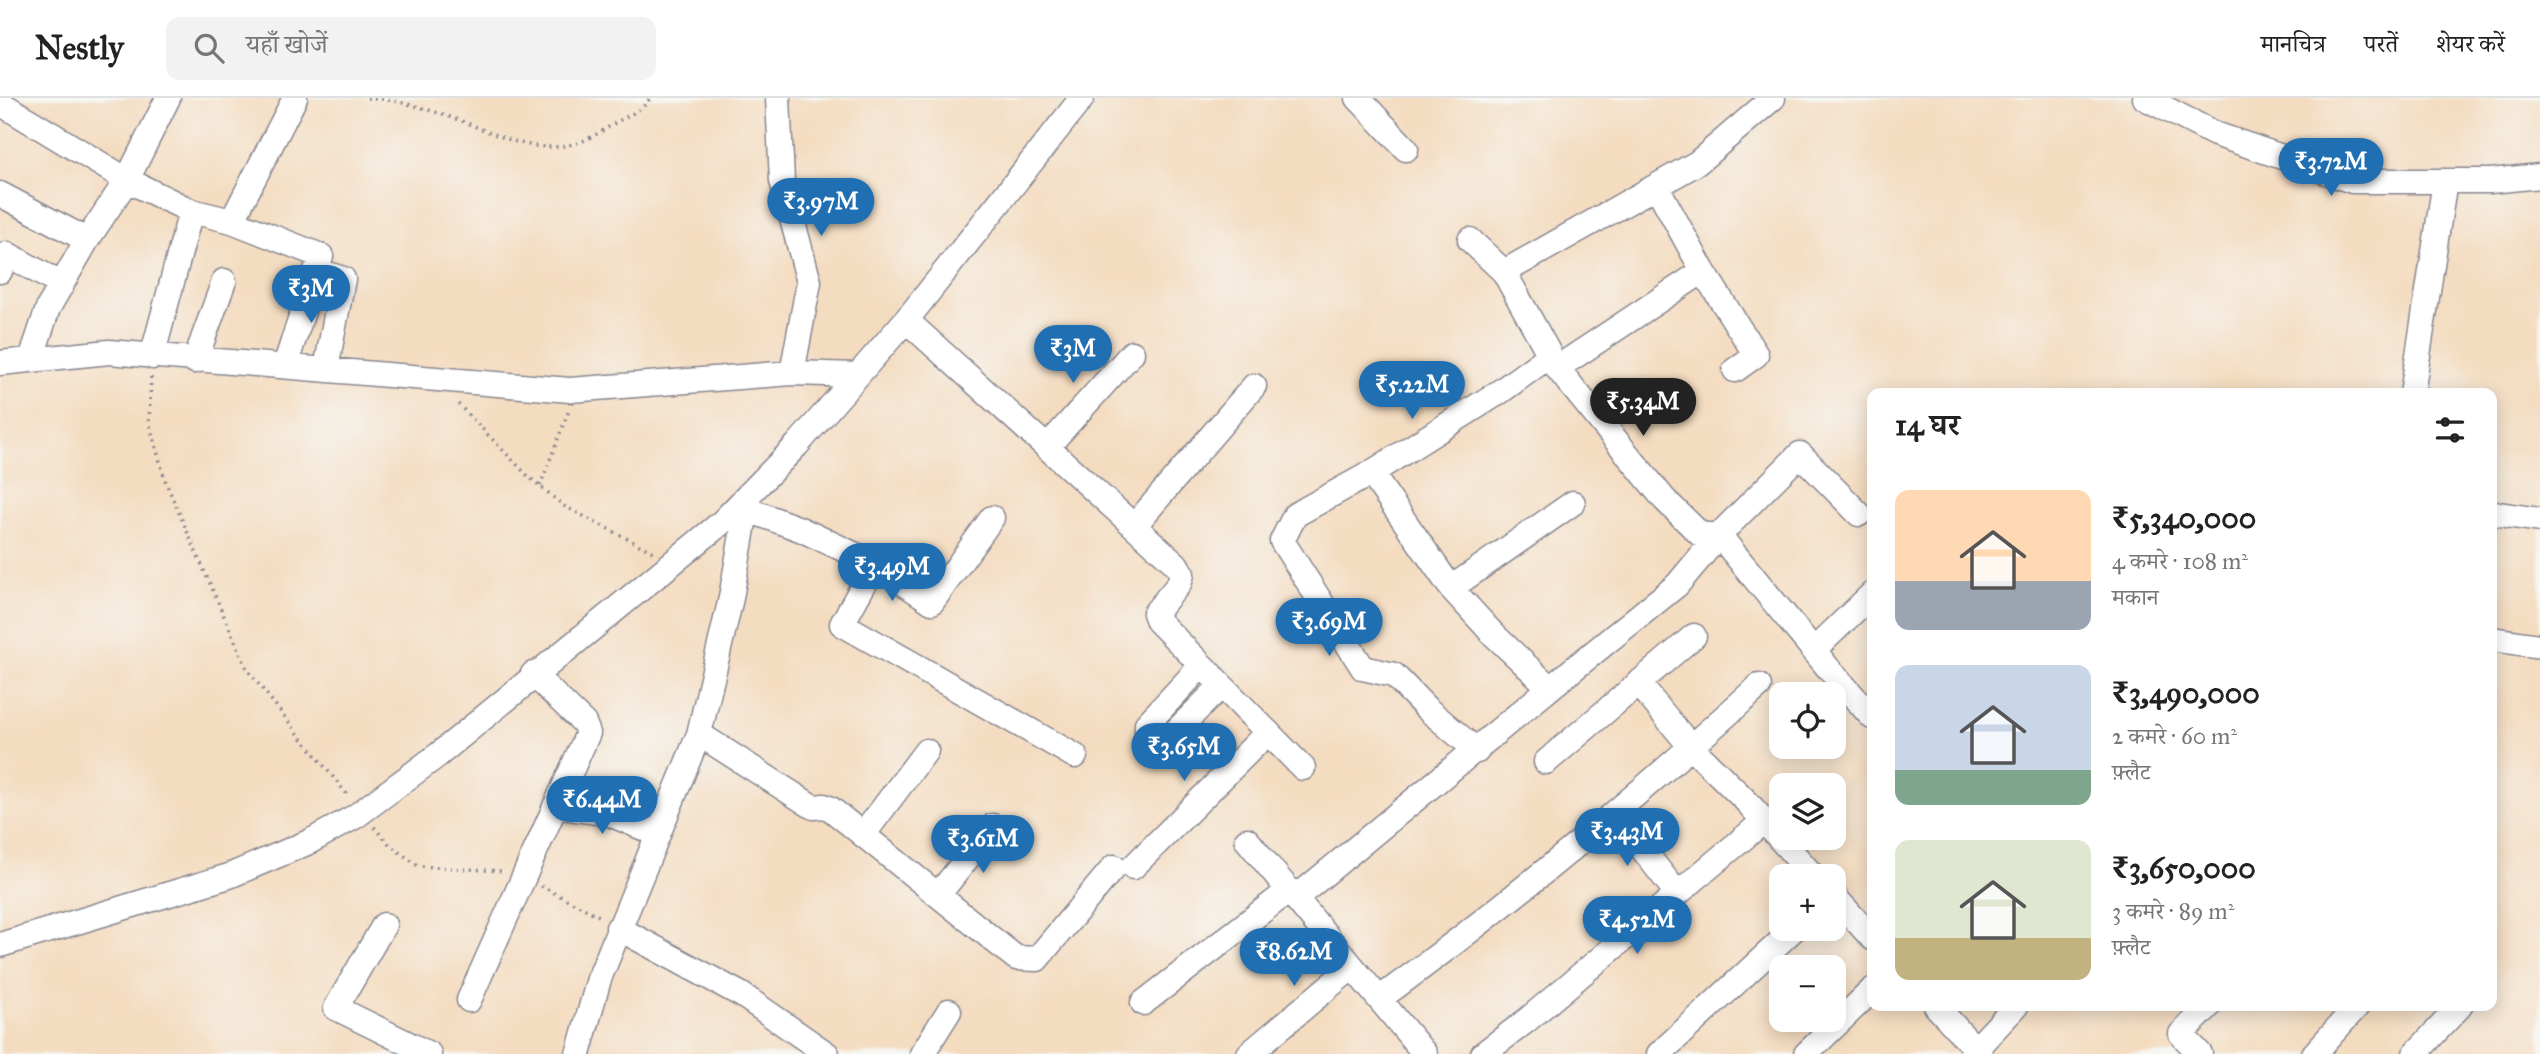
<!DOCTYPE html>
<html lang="hi">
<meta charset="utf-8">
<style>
body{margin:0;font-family:"IM FELL Great Primer","Noto Serif Devanagari",serif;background:#f2f2f2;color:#222;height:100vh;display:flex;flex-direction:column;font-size:26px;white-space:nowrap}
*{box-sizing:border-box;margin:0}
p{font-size:23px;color:#767676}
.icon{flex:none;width:38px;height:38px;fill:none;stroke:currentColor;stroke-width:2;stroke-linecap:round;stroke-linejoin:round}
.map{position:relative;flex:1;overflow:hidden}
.drawer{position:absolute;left:1867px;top:290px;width:630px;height:623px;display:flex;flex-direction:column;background:#fff;border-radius:14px;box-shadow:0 4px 18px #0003}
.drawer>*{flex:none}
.controls{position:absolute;left:1769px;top:584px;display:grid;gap:14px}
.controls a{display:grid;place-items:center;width:77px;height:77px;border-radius:14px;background:#fff;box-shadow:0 4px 18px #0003;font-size:35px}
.price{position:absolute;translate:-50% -60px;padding:0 16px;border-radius:24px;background:#1f6fb2;color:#fff;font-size:23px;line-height:46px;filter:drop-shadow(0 2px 4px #0008)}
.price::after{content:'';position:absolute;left:50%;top:42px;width:21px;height:16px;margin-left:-10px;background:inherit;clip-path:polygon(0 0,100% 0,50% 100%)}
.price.current{background:#222;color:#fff}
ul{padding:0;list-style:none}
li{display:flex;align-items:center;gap:21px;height:175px;padding:0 28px}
li span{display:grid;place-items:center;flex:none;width:196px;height:140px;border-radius:14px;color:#555}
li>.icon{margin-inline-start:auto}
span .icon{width:84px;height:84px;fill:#fffc;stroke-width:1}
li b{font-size:30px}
h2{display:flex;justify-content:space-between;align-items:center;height:84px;padding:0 28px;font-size:30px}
header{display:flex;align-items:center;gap:42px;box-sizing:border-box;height:98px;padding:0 35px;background:#fff;border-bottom:2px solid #e0e0e0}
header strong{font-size:33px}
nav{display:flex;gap:38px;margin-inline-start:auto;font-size:24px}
.search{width:490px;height:63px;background:#f2f2f2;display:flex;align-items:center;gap:18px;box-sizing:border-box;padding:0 24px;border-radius:14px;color:#767676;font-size:26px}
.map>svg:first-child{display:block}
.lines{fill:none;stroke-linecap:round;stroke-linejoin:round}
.minor-casing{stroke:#88868f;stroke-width:27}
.path{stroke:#88868f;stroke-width:3.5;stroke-dasharray:2 5;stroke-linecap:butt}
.minor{stroke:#fff;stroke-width:24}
</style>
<header>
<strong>Nestly</strong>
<div class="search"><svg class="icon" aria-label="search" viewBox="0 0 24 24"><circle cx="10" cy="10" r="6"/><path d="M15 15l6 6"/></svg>यहाँ खोजें</div>
<nav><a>मानचित्र</a><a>परतें</a><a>शेयर करें</a></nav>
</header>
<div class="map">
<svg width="2540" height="956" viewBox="0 0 2540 956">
<rect width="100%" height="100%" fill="#f6f6f2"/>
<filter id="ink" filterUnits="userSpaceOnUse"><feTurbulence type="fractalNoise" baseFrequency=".0143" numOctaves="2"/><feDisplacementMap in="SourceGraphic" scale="14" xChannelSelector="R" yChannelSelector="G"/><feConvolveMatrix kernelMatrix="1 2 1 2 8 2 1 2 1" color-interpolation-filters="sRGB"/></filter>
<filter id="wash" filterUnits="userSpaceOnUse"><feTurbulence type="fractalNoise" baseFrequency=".00686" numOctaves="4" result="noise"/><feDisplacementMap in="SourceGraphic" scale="28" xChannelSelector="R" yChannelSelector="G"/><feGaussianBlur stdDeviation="1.57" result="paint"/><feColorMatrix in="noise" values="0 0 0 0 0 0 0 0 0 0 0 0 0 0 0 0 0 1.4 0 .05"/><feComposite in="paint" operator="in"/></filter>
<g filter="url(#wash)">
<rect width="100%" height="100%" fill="#f4dcc0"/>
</g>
<g filter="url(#ink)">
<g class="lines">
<g class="minor-casing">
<path id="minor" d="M778 0 782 83 809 184 792 275
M1358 0 1406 51
M2145 0 2215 36 2352 83H2490L2540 78
M0 5 127 82 191 113 232 123 321 158 285 268
M0 96 87 142
M232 123 295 0
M1470 142 1504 174 1557 270 1703 173 1657 89
M316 172 343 181 326 271
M0 173 7 156 62 187
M1703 173 1756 257 1735 272
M1504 174 1697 65 1773 0
M906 222 1176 466 1182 476 1179 486 1155 515 1158 523 1303 670
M152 259 191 113
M31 261 48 210 87 142 127 82 168 0
M195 263 224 183
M0 265 109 254 570 292 792 275 858 277
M1557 270 1664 401 1701 437H1719L1800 356 1859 416
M2412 296 2445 83
M1047 349 1132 255
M746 411 800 431 875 466 932 504 992 420
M2492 415 2540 422
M1135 427 1254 288
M875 466 842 526 1075 658
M1451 490 1573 405
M2492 541 2540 548
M1814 552 1872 496
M1201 568 1147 626V634L1157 645H1164L1221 588
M1638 585 1691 649 1747 704 1814 779
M1550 590 1677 487 1719 437 1829 571 1872 619
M699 636 813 709 824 708 831 711 1016 860 1037 861 1114 769
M1477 653 1426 610 1394 577 1363 570 1282 443 1295 417 1371 375 1501 293 1549 258
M1546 664 1694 538
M555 708 610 716 657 736
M1615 716 1676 794
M863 737 926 653
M1247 742 1425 956
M1133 769 1268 634
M938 797 993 728
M1834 798 1872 840
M384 827 336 910 429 956
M618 830 742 897 827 956
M0 847 229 778 309 744 356 718 438 657 721 425 797 347 912 215 1082 0
M1379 901C1512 805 1637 698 1759 588
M469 902 588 635 584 625 533 576
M1143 905 1287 794H1303L1550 590 1493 536 1451 490 1371 375
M1936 908 1980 956
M578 956 599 881 699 636 731 500 749 396
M922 956 949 913
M1249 956 1352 869
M1483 956 1526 923 1764 723
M1659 956 1794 831
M1806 956 1872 892
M1971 956 2016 908
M2200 956 2181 936 2209 908
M2314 956 2357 908
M2415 956 2460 908"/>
</g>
<path class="path" d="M367 0C396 1 428 11 456 21 495 35 530 57 573 46 587 43 600 34 612 27 625 18 642 14 650 0
M151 279 149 324 166 385 248 573 349 699
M458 306 529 379 564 408 653 454
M540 388 569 312
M374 729 390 747 418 768 501 773
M541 788 599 818"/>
<use href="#minor" class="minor"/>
</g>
</g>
</svg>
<div class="controls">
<a><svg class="icon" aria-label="locate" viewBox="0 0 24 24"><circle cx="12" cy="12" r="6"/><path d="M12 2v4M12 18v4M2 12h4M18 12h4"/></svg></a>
<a><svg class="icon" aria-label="layers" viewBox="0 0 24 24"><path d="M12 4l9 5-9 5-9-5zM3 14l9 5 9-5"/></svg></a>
<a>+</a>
<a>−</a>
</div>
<b class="price" style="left:2331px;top:100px">₹3.72M</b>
<b class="price" style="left:821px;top:140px">₹3.97M</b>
<b class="price" style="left:311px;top:227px">₹3M</b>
<b class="price" style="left:1073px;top:287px">₹3M</b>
<b class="price" style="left:1412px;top:323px">₹5.22M</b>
<b class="price current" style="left:1643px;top:340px">₹5.34M</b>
<b class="price" style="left:892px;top:505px">₹3.49M</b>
<b class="price" style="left:1329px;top:560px">₹3.69M</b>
<b class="price" style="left:1184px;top:685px">₹3.65M</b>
<b class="price" style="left:602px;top:738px">₹6.44M</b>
<b class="price" style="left:1627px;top:770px">₹3.43M</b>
<b class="price" style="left:983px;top:777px">₹3.61M</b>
<b class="price" style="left:1637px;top:858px">₹4.52M</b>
<b class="price" style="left:1294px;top:890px">₹8.62M</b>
<section class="drawer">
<h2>14 घर<svg class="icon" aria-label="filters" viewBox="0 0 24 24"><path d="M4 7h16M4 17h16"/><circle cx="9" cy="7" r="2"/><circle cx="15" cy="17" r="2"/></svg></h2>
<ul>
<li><span style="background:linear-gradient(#ffd9b3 65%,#9aa5b1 0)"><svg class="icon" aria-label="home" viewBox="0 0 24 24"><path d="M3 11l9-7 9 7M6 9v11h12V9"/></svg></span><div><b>₹5,340,000</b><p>4 कमरे · 108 m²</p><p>मकान</p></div></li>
<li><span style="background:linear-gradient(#c9d6e8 75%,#7fa58c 0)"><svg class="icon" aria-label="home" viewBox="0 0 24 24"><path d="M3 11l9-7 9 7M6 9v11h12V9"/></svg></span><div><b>₹3,490,000</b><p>2 कमरे · 60 m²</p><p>फ़्लैट</p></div></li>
<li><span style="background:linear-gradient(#dfe7d0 70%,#c2b280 0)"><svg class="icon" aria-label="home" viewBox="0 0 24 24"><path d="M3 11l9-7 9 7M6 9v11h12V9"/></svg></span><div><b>₹3,650,000</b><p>3 कमरे · 89 m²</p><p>फ़्लैट</p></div></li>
</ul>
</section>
</div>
